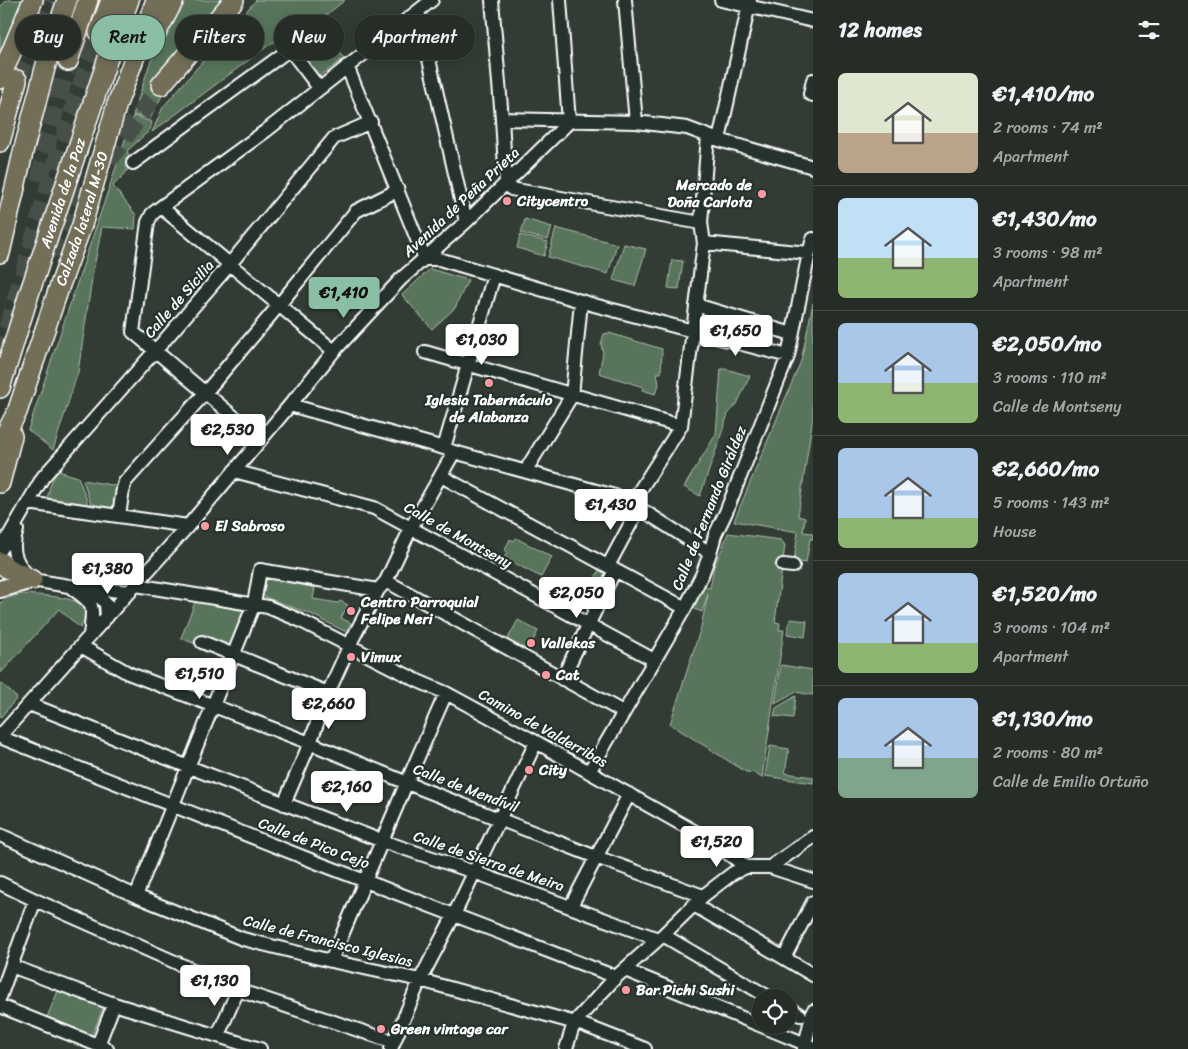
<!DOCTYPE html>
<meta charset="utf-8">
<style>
body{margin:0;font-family:Sriracha,sans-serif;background:#323933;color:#f1f3f6;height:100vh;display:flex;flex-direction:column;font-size:19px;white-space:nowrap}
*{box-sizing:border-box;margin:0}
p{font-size:16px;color:#a4a8a7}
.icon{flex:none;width:28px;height:28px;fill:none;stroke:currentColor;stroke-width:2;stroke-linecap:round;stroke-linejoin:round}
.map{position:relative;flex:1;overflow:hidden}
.panel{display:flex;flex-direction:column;background:#262d27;width:375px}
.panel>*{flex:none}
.top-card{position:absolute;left:15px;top:15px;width:475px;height:45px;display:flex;gap:10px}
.fabs{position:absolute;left:752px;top:989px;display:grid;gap:10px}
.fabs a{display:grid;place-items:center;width:45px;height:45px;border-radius:50%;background:#262d27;box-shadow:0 2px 12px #0003,0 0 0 1px #424944;font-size:25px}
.price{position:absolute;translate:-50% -42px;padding:0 11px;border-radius:5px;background:#fff;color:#222;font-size:16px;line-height:32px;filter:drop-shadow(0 1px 2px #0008)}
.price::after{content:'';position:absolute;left:50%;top:30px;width:15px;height:11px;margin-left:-8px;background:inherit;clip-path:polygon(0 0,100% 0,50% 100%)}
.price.on{background:#8abfa5;color:#111}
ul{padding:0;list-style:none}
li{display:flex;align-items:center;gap:15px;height:125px;padding:0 25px}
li+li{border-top:1px solid #424944}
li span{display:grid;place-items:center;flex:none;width:140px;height:100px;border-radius:8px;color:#555}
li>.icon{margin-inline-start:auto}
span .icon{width:60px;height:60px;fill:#fffc;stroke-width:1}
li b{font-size:21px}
h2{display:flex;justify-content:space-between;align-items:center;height:60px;padding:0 25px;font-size:21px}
.pill{padding:0 18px;border-radius:22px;background:#262d27;box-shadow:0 2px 12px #0003,0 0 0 1px #424944;font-size:18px;line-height:45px}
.pill.on{background:#8abfa5;color:#111}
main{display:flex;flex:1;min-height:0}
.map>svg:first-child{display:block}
.green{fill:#59755c;stroke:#acbaae}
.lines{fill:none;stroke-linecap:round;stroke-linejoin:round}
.highway-tunnel{stroke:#465048;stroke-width:19;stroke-dasharray:19 9;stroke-linecap:butt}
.minor-casing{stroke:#fff;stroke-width:16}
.major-casing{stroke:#fff;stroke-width:20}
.highway-casing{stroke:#fff;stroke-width:22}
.minor{stroke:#26332d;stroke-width:12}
.major{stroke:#726e59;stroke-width:16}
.highway{stroke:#726e59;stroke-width:19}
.poi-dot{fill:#ff9aa2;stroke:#26332d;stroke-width:2}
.labels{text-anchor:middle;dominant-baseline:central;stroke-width:4.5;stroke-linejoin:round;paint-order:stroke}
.poi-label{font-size:15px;font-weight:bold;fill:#fff;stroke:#26332d;text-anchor:start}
.street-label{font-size:15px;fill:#fff;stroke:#26332d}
</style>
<main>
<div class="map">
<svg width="813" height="1049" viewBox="0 0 813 1049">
<rect width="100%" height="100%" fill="#323c34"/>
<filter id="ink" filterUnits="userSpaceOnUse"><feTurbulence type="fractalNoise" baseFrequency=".02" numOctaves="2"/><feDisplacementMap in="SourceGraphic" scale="10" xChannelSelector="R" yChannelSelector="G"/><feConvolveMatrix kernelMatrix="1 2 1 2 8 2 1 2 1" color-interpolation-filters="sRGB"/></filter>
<g filter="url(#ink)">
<path class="green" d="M7 0H26L0 59V7Z
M183 0H225L165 90 150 119 133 115 150 63 177 7Z
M256 0H345L325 16 342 39 335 44 344 59 317 78 290 45 273 42 152 132 163 107Z
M133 116 152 122 150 130 127 151C135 168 123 175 113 186L136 215 135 229 102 227 93 272 78 372 53 450 28 430Z
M525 219 552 227 548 240 521 233Z
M556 228 617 244 608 274 548 257Z
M520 235 548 242 544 256 517 248Z
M624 244 646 249 635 286 613 280Z
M672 260 683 261 679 289 668 288Z
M430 269 468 280 455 308 432 329 402 295Z
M813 303V416L798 516 805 518 803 532 813 533V539H810L806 563 794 561 798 532 734 521 801 361Z
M609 333 662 349 661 373H657L659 385 655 394 642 390 643 387 599 373 603 353 601 344 604 334Z
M721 369H726L750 376 737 404 728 414 716 450 700 496 684 487 716 434Z
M58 471 78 477 87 500V504L47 499C49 489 51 480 58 471Z
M83 480 117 486 113 508 91 505Z
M728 533 781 540 785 545 775 622 780 623 779 630H784L762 778 754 773 746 772 670 724 701 627 708 594 702 612 692 608 705 587 710 588 714 566 722 549Z
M516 538 552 557 541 577 504 558 507 552 505 550 510 539 514 541Z
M600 568 609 572 592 607 583 603Z
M265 577 315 588 313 599 338 603 340 601 348 605 341 618 351 623 346 632 311 614 262 596Z
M22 594C34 595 75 596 82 606 87 612 84 621 80 628L59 609 0 674V603L7 598Z
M195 602 246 611 231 648 200 646 181 638Z
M790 619 807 621 805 637 787 634Z
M518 620 538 631 527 653 506 642Z
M781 665 813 670V695L795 692 775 703Z
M0 682 17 698 0 718Z
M796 696 793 718 774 716 776 708Z
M770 746 789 749 785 773 813 777V783L765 776Z
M58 991 103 1008 92 1035 47 1017Z"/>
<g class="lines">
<path class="highway-tunnel" d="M85 43 99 0
M17 80 50 0
M40 181 50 127 68 61
M47 254 69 216 161 85
M0 356 53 174 99 32"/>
<g class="minor-casing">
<path id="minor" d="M492 0 502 119 506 183 511 189 701 223
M560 0 569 122
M625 0 636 122
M721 0 813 21
M418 11 466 222
M347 66 425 259
M813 80 810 94 813 95
M502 119 636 122 687 128 719 140 813 167
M719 140 750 0
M133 163 286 52H291L294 55 319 88
M161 207 334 351
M704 243 809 253
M425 259H439L594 305 788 356
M696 305 792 334
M425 352 681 426
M290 405 444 448 454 452 633 501 639 508 710 553
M260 439 133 332 148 222 152 214 161 207 267 130 432 0
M444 448 494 275
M234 471 374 508 654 660
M527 472 529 465 572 395 581 302
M441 476 685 608
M633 501 681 426 704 243 701 223 708 136
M28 503 188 526
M119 515 123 489 125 482 205 393 274 311 356 211 398 190
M17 530C9 552 17 565 32 580L69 586 130 592
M0 551 43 477 163 342 230 264 334 138 371 122
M783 565 793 566
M608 566 639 508
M386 581 623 712
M136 585 268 607 297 619 418 681 446 693 536 742 713 842 746 867H770L813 881
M69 586C95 605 94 602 90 635
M84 590 101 598 106 604 107 617
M202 642 328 693
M81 646 128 673 310 743 417 787 596 857 703 896
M562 679 615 570
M29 704 189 767 382 841 474 872 658 939
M0 736 188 526 290 405 334 351 401 279 466 222 569 122
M0 737 318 863 616 977
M589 772 685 608 702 575 710 553 715 535 726 512 788 356 809 253 813 239
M284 804 310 743 328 693 353 638 378 590 386 581 411 528 454 452
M0 835 136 896 243 939 331 961 420 980 583 1025 645 1049
M770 867 813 837
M0 883 35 900 238 990 394 1042
M136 896 254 604 260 570 378 590
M694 905 813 975
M571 906 629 794
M663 935 770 998
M784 958 813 902
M331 961 407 782 446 693
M11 966 114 1004 260 1049
M625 970 813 1047
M0 997 35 900
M0 1006 107 1049
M789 1008 800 1015
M218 1035 238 990
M98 1045 114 1004
M391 1049 420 980 454 915 536 742
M566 1049 574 1023 616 977 663 935 703 896 733 873 746 867
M804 1049 813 1011"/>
</g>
<g class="major-casing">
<path id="major" d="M0 589 32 580"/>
</g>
<g class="highway-casing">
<g id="highway">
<path d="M99 32 111 0"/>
<path d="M153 39 174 0"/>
<path d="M68 61 88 0"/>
<path d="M0 79 33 0"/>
<path d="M161 85 234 0"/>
<path d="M0 142 17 80"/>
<path d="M0 253 24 148 48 57 67 0"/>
<path id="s1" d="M0 388 29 294 111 49 129 0"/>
<path id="s2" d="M0 449 5 435 17 412 60 285 82 225 117 104 156 0"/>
<path d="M0 483 12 436"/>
<path d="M0 562 7 568 32 580"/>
</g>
</g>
<use href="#minor" class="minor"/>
<use href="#major" class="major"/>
<use href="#highway" class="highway"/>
</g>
</g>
<g class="poi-dot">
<circle cx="762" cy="194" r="5"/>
<circle cx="507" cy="201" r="5"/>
<circle cx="489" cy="383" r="5"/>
<circle cx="205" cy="526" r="5"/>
<circle cx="351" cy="611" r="5"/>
<circle cx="531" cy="643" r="5"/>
<circle cx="351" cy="657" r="5"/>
<circle cx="546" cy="675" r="5"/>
<circle cx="529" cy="770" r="5"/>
<circle cx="626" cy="990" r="5"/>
<circle cx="381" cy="1029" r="5"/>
</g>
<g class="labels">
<g class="poi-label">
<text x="752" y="185" text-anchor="end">Mercado de<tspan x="752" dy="17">Doña Carlota</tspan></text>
<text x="517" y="201">Citycentro</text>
<text x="489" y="400" text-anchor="middle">Iglesia Tabernáculo<tspan x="489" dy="17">de Alabanza</tspan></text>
<text x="215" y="526">El Sabroso</text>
<text x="361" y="602">Centro Parroquial<tspan x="361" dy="17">Felipe Neri</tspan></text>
<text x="541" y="643">Vallekas</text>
<text x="361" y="657">Vimux</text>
<text x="556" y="675">Cat</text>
<text x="539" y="770">City</text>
<text x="636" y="990">Bar Pichi Sushi</text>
<text x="391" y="1029">Green vintage car</text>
</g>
<g class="street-label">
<text stroke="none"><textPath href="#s1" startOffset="205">Avenida de la Paz</textPath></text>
<text transform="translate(461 202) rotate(-43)">Avenida de Peña Prieta</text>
<text stroke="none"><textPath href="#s2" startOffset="245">Calzada lateral M-30</textPath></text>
<text transform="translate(179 299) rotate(-49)">Calle de Sicilia</text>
<text transform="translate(709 508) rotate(-68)">Calle de Fernando Giráldez</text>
<text transform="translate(458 535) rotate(29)">Calle de Montseny</text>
<text transform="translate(543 728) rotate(29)">Camino de Valderribas</text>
<text transform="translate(466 788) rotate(21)">Calle de Mendívil</text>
<text transform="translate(314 843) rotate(21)">Calle de Pico Cejo</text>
<text transform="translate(489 861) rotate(19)">Calle de Sierra de Meira</text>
<text transform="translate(328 941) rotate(14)">Calle de Francisco Iglesias</text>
</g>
</g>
</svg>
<div class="fabs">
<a><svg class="icon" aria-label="locate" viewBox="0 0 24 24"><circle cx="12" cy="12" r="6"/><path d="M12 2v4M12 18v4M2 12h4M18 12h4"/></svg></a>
</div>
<b class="price on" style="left:344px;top:319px">€1,410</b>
<b class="price" style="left:736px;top:357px">€1,650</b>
<b class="price" style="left:482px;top:366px">€1,030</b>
<b class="price" style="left:228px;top:456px">€2,530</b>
<b class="price" style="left:611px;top:531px">€1,430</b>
<b class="price" style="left:108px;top:595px">€1,380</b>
<b class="price" style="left:577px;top:619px">€2,050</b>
<b class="price" style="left:200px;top:700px">€1,510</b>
<b class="price" style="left:329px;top:730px">€2,660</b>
<b class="price" style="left:347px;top:813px">€2,160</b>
<b class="price" style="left:717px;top:868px">€1,520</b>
<b class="price" style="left:215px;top:1007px">€1,130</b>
<div class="top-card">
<a class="pill">Buy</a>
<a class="pill on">Rent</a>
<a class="pill">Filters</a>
<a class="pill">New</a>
<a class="pill">Apartment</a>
</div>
</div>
<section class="panel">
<h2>12 homes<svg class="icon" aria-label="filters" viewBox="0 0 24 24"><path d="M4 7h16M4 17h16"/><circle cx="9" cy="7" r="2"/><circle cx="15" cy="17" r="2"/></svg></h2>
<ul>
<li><span style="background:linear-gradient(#dfe7d0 60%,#b9a48a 0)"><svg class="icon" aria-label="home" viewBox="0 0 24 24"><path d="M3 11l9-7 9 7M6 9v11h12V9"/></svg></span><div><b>€1,410/mo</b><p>2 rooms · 74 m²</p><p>Apartment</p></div></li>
<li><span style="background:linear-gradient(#bfe0f5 60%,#8fb573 0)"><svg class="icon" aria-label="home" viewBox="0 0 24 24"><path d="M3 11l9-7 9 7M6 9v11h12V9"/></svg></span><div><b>€1,430/mo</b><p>3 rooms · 98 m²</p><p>Apartment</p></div></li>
<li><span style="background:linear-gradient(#a9c7e8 60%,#8fb573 0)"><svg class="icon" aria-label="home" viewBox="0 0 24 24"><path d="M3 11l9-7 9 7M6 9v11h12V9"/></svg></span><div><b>€2,050/mo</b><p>3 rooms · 110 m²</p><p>Calle de Montseny</p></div></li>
<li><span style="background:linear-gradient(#a9c7e8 70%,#8fb573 0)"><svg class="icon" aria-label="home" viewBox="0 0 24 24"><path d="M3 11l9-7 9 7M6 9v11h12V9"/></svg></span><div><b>€2,660/mo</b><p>5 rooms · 143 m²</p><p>House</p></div></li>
<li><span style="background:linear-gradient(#a9c7e8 70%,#8fb573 0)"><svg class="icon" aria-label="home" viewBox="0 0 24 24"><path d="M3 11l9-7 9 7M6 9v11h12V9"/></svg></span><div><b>€1,520/mo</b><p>3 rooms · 104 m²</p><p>Apartment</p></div></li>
<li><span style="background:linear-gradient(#a9c7e8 60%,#7fa58c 0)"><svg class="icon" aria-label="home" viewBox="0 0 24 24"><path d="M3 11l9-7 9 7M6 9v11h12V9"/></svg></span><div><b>€1,130/mo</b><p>2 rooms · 80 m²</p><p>Calle de Emilio Ortuño</p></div></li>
</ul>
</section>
</main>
